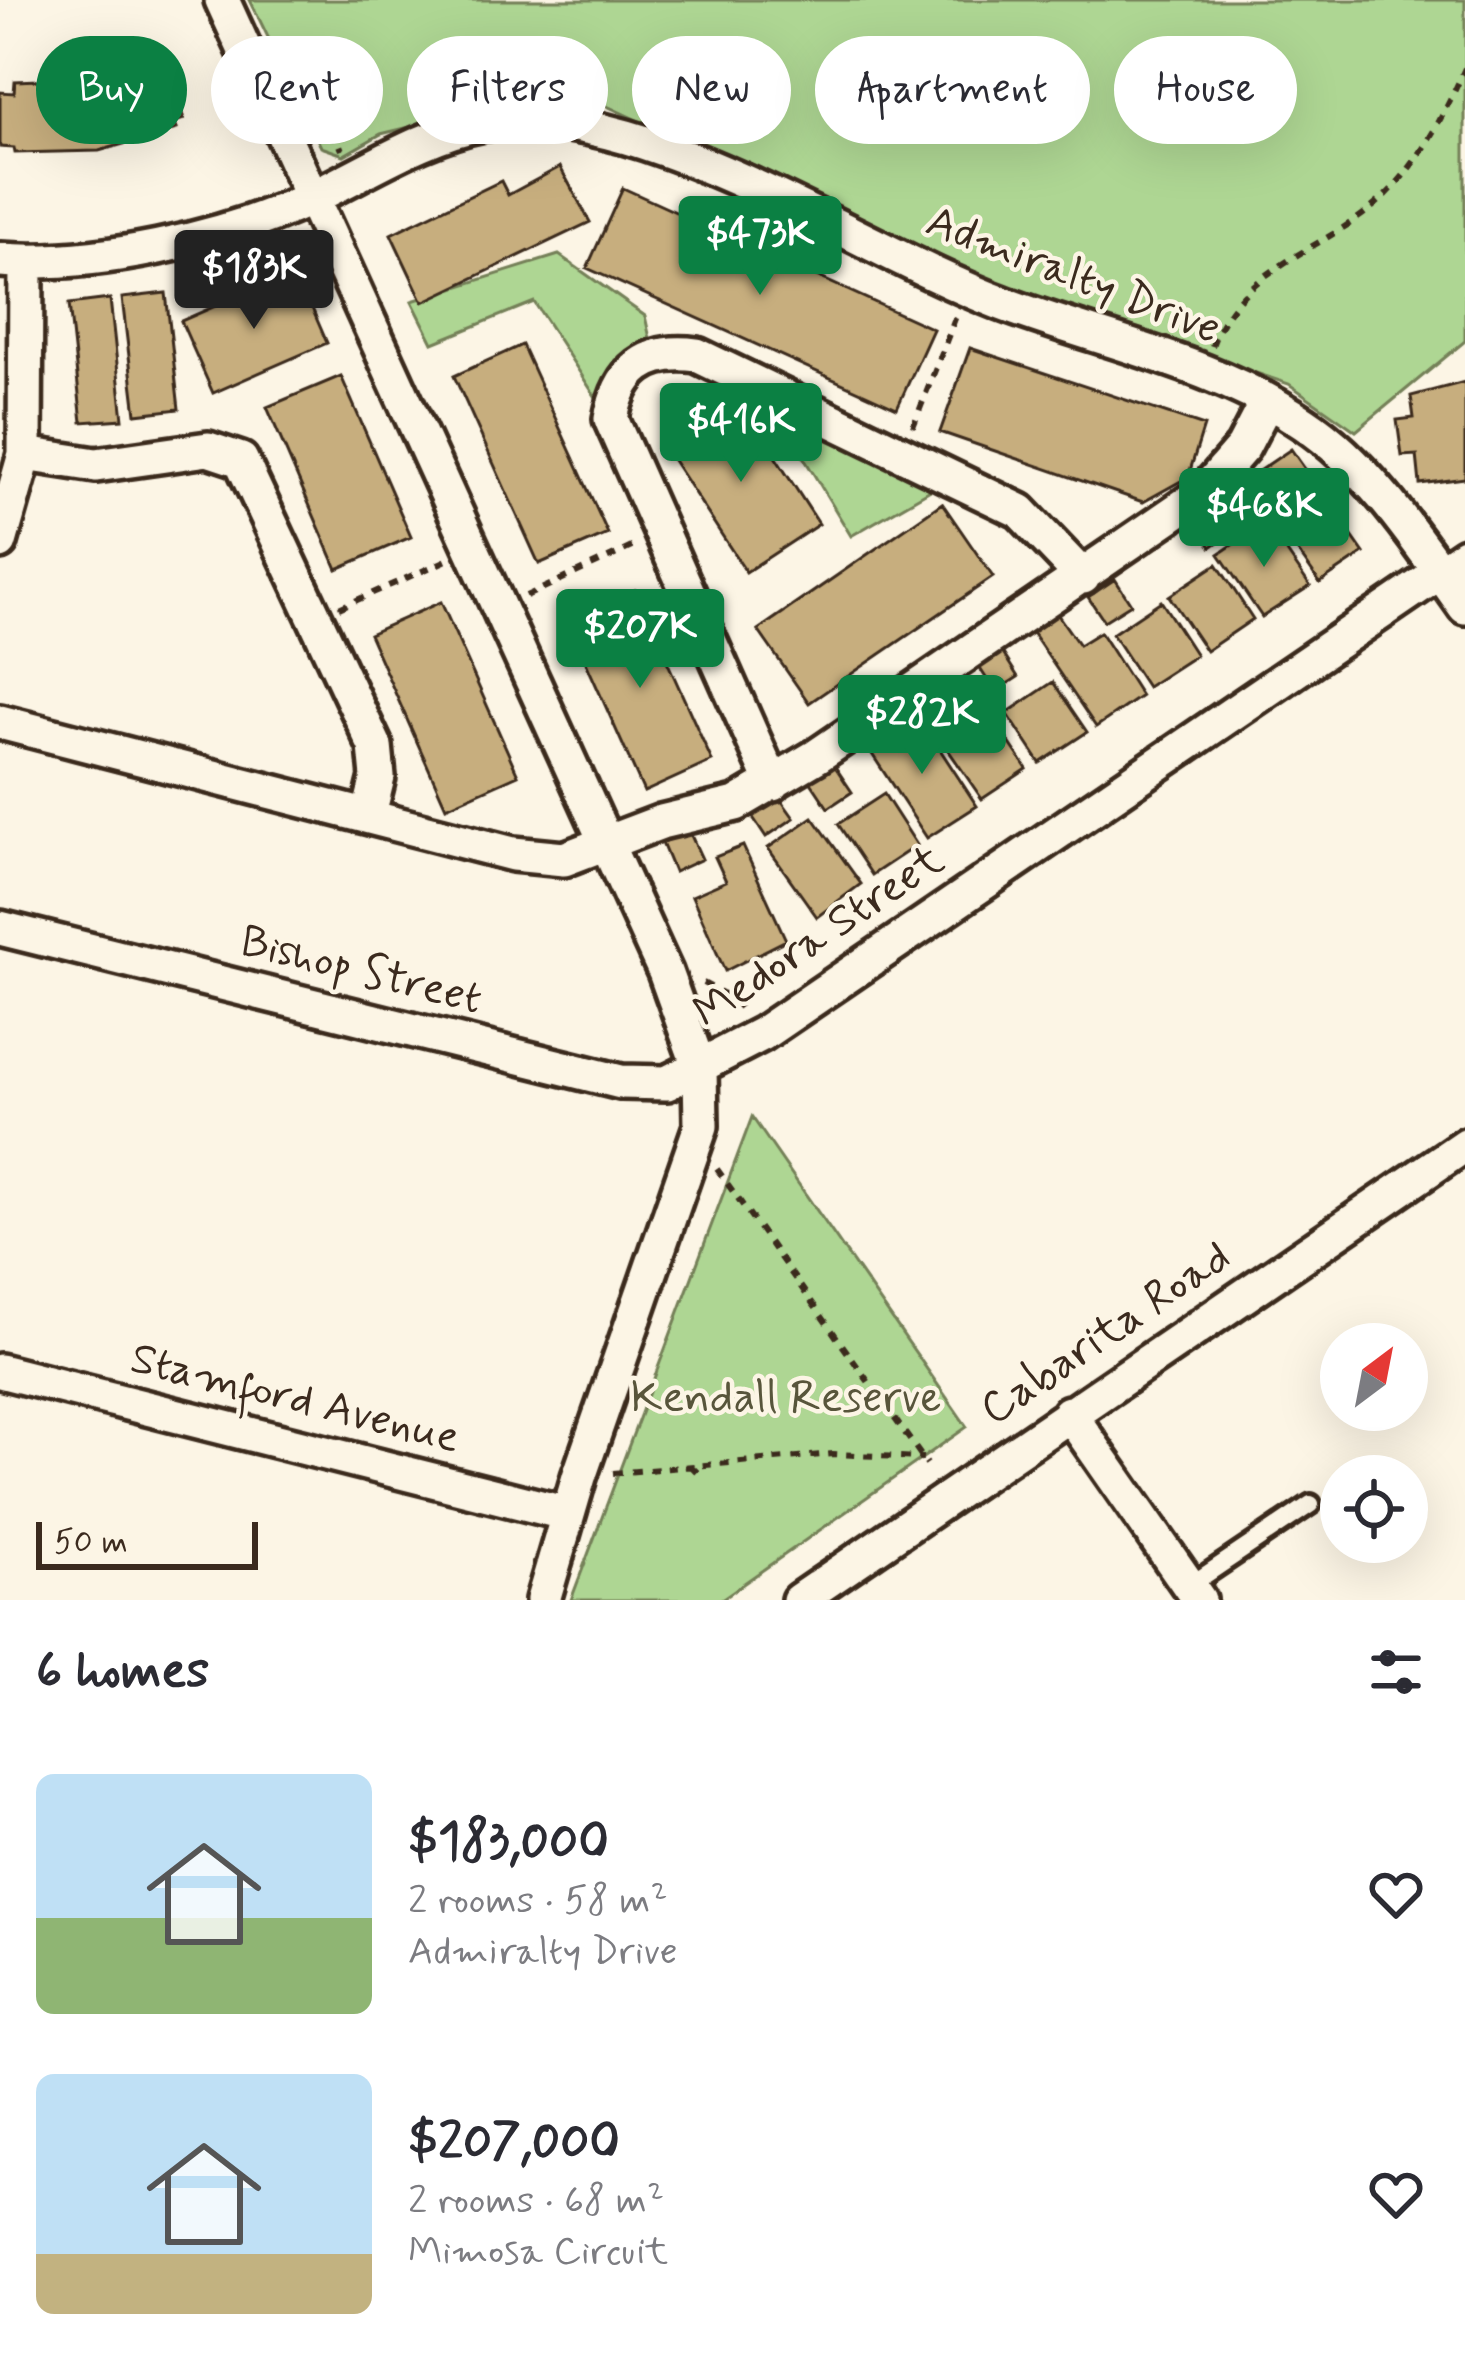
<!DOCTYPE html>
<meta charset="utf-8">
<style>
body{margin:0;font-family:Mynerve,sans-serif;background:#f2f2f3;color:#2b2b33;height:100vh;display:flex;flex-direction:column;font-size:45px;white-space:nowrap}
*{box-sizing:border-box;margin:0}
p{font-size:39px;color:#7c7c81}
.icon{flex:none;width:66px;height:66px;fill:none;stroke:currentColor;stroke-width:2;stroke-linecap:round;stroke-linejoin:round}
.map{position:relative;height:1600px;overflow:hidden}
.panel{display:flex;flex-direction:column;background:#fff;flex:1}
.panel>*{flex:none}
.banner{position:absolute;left:36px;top:36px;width:1395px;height:108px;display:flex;gap:24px}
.needle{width:78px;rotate:32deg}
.tools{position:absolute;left:1320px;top:1323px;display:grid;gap:24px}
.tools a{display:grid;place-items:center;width:108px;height:108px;border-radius:50%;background:#fff;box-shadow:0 12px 48px #0002;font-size:60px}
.scale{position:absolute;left:36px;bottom:30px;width:222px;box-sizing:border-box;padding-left:12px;border:6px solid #3b2a1e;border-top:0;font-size:33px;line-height:42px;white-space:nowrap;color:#3b2a1e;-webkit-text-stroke:9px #fcf5e5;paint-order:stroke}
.price{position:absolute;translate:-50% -102px;padding:0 27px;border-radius:12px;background:#0b8043;color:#fff;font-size:39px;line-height:78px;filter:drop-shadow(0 3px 6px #0008)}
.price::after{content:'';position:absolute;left:50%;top:72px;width:36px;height:27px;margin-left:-18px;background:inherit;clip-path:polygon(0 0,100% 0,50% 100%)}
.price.selected{background:#222;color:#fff}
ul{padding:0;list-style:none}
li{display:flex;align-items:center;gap:36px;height:300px;padding:0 36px}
li span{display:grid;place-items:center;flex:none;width:336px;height:240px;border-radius:18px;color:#555}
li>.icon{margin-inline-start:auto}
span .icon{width:144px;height:144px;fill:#fffc;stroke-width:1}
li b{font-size:51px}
h2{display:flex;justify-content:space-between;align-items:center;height:144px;padding:0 36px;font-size:51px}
.tag{padding:0 42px;border-radius:54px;background:#fff;box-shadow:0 12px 48px #0002;font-size:42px;line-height:108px}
.tag.selected{background:#0b8043;color:#fff}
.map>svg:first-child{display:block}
.green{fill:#aed693;stroke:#748058;stroke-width:3}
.building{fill:#c7ae7e;stroke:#3b2a1e;stroke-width:3}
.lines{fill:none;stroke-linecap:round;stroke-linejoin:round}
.service-casing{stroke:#3b2a1e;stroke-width:26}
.minor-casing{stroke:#3b2a1e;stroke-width:42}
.path{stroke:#3b2a1e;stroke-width:6;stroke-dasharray:9 9;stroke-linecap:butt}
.service{stroke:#fcf5e5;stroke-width:16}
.minor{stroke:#fcf5e5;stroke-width:33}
.labels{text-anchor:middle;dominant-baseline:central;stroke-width:9;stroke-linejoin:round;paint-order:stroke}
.street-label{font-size:45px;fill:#3b2a1e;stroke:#fcf5e5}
.park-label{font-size:45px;fill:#58553b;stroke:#fcf5e5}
</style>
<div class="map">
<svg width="1465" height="1600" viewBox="0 0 1465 1600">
<rect width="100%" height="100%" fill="#fcf5e5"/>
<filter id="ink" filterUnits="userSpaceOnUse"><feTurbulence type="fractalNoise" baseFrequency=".00833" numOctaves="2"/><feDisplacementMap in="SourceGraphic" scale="24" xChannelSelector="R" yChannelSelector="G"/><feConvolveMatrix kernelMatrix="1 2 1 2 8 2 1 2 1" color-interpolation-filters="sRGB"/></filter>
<g filter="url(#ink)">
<path class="green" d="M250 0H1465V341L1356 431 1289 384 1000 288 596 101 488 108 381 134 344 155 321 147Z
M559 255 645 316 651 343 599 402 534 302 433 343 412 301Z
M778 415 934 488 851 536Z
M752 1117 967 1427 720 1600H571Z"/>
<path class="building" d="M137 69 139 85 163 78 167 94 175 92 184 119 175 122 177 129 99 151 15 153 14 148 0 147V92L14 93 15 81 66 79 67 93 87 91 85 80Z
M560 167 590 222 423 302 391 234 501 181 508 195Z
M623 188 933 329 897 408 587 268Z
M296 271 327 343 213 393 181 321Z
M166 293 179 409 136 414 122 298Z
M110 299 123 419 82 422 69 304Z
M522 345 608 534 539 564 454 376Z
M970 348 1204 426 1188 477 1143 502 940 432Z
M341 376 411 537 337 569 267 407Z
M1465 382V478L1420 484 1417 455 1402 456 1397 420 1414 418 1411 396Z
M737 398 819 524 746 572 663 445Z
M1291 449 1364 553 1320 583 1247 479Z
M942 503 993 577 809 703 758 630Z
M1221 503 1238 528 1211 547 1194 522Z
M1266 522 1310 586 1262 617 1219 554Z
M1217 564 1253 619 1206 651 1169 596Z
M1115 579 1131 604 1104 621 1088 597Z
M635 590 712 761 644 792 567 620Z
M1161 601 1196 655 1147 687 1112 634Z
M441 602 518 775 446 807 369 634Z
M1058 615 1079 645 1100 632 1141 696 1096 727 1031 631Z
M1002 652 1018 677 995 692 979 667Z
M1053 682 1087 732 1040 763 1007 713Z
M943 690 961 717 983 703 1027 769 982 799 918 706Z
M918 716 977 806 927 838 868 748Z
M834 765 852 792 828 808 810 781Z
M884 794 917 845 872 875 838 824Z
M779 797 794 818 766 837 752 816Z
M813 817 861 884 817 917 768 848Z
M689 831 702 859 674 872 662 843Z
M743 846 786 940 725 971 692 896 726 881 715 857Z"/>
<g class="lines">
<g class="service-casing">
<path id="service" d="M1189 1586 1311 1504"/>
</g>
<g class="minor-casing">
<path id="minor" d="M222 0 665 972 700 1069 701 1126 579 1477 543 1600
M0 260C94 267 224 239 309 199 365 173 423 134 484 123 639 97 855 248 1001 303 1101 341 1214 362 1304 423 1369 466 1420 544 1465 607
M25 454 96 465 208 449 241 460 375 746 378 777 369 814
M0 542 25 454 26 262
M0 722 513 854 564 859 661 822 736 804 817 756 1204 492 1243 447 1267 401
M773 784 611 419C620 370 646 348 697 355L1020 511 1083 577
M0 928 621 1082 667 1083 762 1034 1465 555
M0 1371 568 1514
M1069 1413 1199 1600
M799 1600 1465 1145"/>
</g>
<path class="path" d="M312 125 338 140 342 150
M1212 346C1240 264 1330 250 1386 195 1421 160 1445 113 1465 68
M913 427 956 316
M526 596 634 546
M339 608 447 560
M703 983 732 998 744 1013
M717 1169 927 1464
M691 1466 700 1475
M613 1473 833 1454 923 1458"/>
<use href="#service" class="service"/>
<use href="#minor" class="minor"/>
</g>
</g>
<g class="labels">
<g class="street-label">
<text transform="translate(1073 276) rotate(21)">Admiralty Drive</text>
<text transform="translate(819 937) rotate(-34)">Medora Street</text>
<text transform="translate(361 971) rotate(14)">Bishop Street</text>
<text transform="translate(1106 1334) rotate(-34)">Cabarita Road</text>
<text transform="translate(295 1399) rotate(14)">Stamford Avenue</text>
</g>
<g class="park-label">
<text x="786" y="1398">Kendall Reserve</text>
</g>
</g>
</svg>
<div class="tools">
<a><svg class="needle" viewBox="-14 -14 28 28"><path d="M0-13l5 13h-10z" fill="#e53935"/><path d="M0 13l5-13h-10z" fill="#7c7c81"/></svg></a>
<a><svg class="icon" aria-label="locate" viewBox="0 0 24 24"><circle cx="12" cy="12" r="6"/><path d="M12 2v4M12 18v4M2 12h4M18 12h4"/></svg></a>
</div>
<div class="scale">50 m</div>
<b class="price" style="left:760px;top:298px">$473K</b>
<b class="price selected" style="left:254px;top:332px">$183K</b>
<b class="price" style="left:741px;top:485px">$416K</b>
<b class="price" style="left:1264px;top:570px">$468K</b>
<b class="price" style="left:640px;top:691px">$207K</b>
<b class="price" style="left:922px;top:777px">$282K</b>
<div class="banner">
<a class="tag selected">Buy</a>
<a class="tag">Rent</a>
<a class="tag">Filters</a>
<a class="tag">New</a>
<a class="tag">Apartment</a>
<a class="tag">House</a>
</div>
</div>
<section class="panel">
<h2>6 homes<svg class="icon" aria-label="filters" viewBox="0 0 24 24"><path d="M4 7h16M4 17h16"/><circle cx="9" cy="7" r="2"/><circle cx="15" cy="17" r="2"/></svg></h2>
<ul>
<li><span style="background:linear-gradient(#bfe0f5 60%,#8fb573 0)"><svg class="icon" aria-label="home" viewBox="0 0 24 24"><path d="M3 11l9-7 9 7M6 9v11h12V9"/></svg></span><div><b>$183,000</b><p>2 rooms · 58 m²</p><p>Admiralty Drive</p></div><svg class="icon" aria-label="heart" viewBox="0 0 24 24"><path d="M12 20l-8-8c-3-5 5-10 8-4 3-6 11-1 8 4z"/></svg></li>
<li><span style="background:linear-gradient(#bfe0f5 75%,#c2b280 0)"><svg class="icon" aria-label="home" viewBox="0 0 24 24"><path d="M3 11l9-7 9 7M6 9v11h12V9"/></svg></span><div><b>$207,000</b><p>2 rooms · 68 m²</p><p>Mimosa Circuit</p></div><svg class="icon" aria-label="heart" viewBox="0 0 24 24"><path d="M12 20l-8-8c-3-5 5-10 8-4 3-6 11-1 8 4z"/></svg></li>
</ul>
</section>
